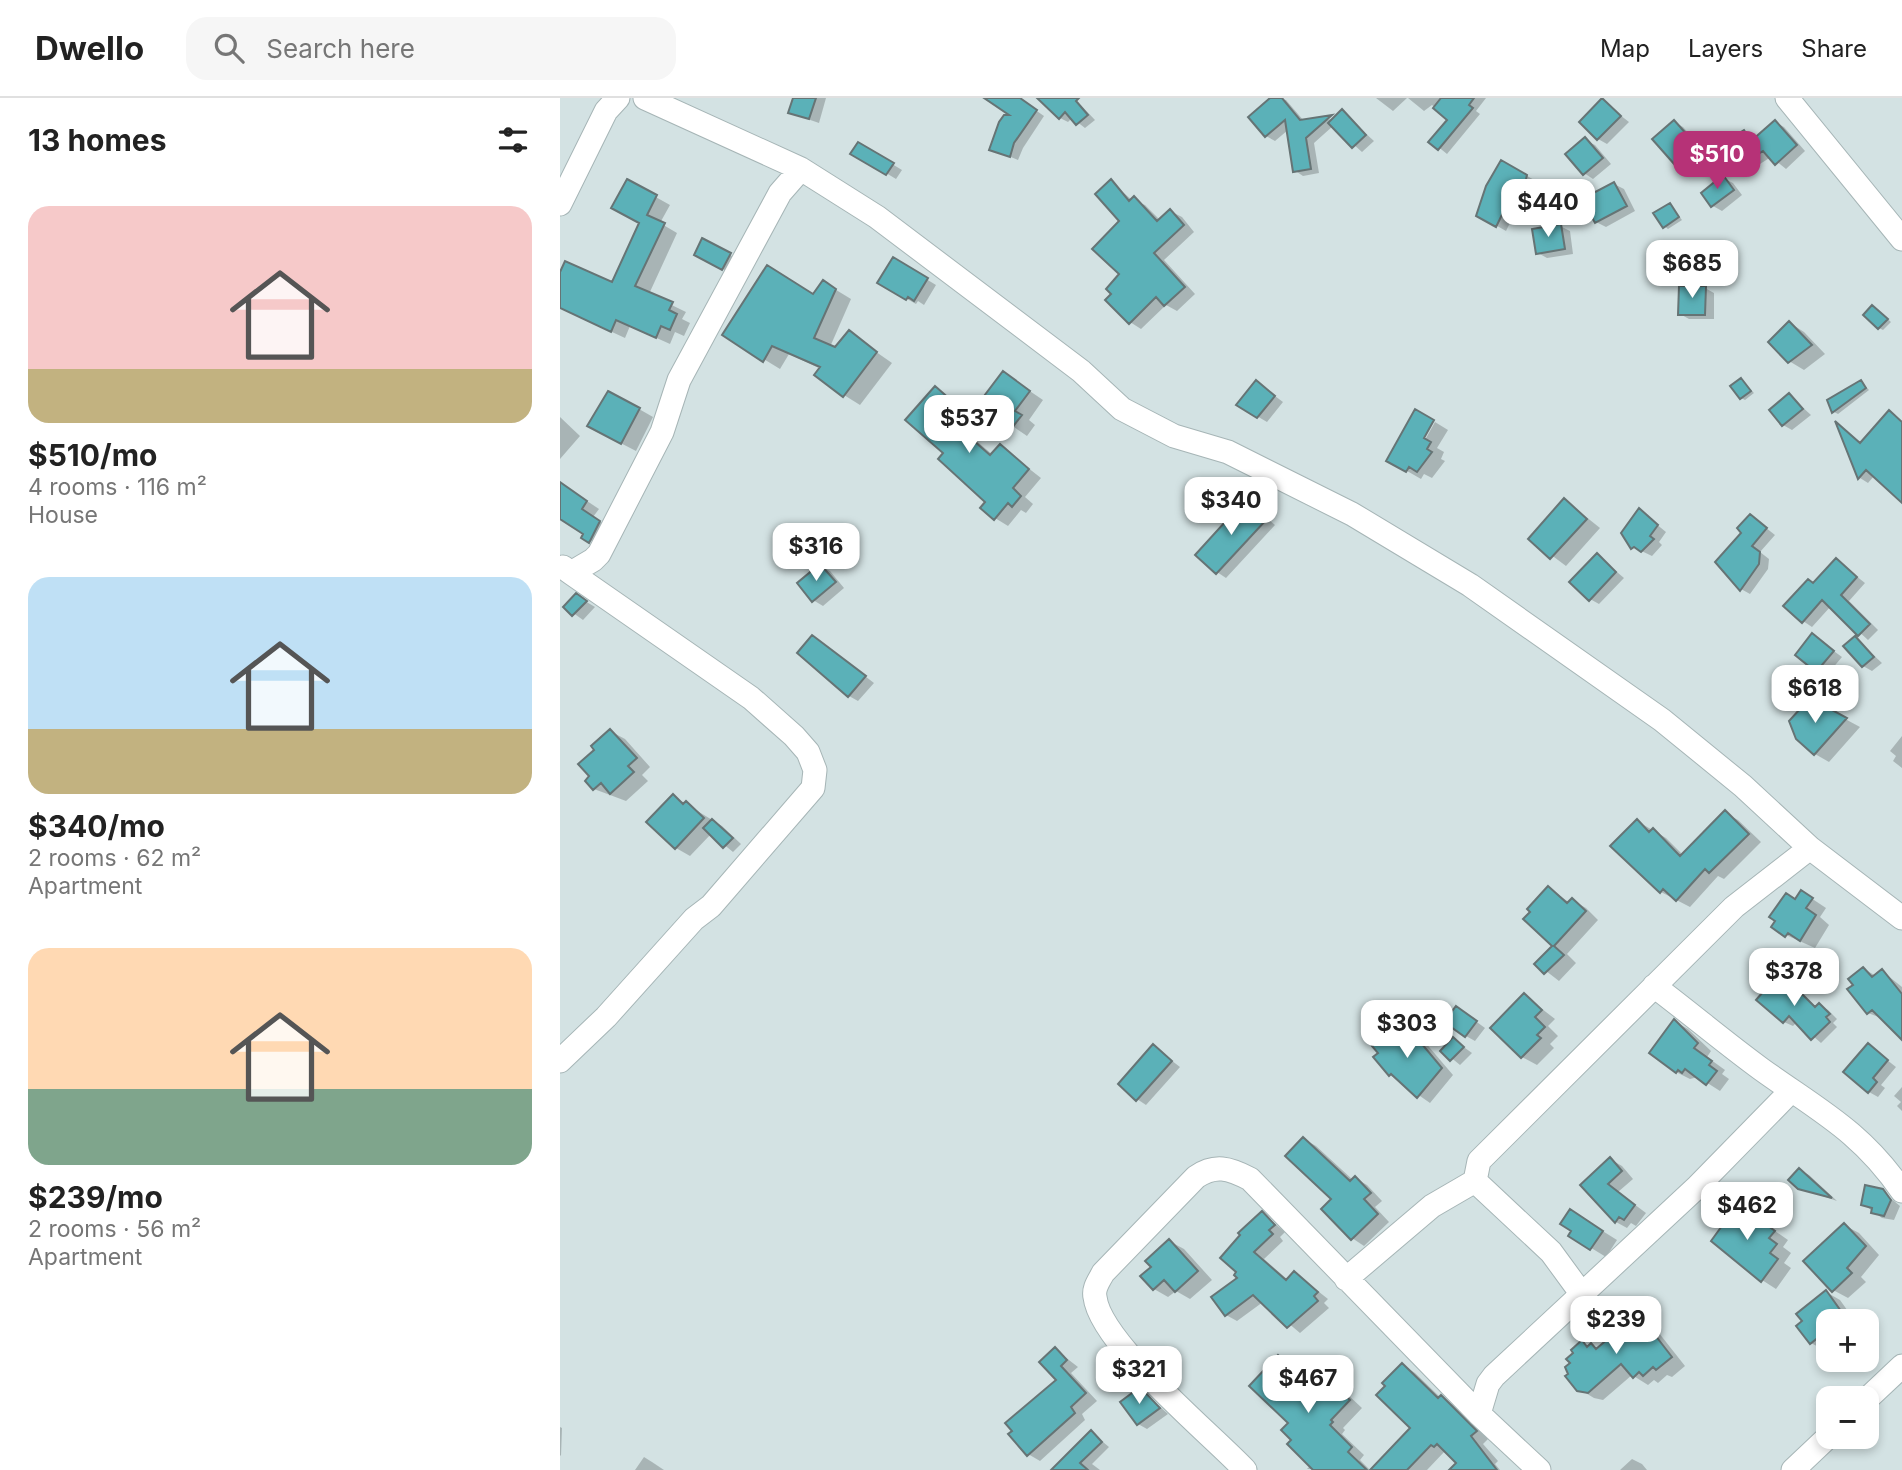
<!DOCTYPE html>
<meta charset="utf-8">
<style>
body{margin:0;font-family:Inter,sans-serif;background:#f6f6f6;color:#222;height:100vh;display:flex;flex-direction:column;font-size:26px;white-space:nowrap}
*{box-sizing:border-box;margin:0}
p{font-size:23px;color:#767676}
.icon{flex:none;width:38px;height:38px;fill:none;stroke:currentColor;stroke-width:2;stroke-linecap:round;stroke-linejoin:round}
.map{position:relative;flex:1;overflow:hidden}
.side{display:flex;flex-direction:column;background:#fff;width:560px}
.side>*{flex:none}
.tools{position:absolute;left:1256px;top:1211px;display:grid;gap:14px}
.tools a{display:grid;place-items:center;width:63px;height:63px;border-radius:14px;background:#fff;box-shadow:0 4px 10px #0003;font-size:35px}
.price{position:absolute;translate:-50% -60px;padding:0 16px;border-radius:14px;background:#fff;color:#222;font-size:23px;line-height:46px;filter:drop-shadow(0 2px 4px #0008)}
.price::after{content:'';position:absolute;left:50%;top:42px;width:21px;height:16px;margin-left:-10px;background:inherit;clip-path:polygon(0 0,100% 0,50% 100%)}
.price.on{background:#b63277;color:#fff}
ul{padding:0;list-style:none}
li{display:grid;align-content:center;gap:14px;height:371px;padding:0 28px}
li span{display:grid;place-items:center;height:217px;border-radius:21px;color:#555}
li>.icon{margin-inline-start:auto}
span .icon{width:126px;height:126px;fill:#fffc;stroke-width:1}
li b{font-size:30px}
h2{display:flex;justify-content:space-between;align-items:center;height:84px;padding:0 28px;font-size:30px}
header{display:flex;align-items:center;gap:42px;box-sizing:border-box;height:98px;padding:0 35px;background:#fff;border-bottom:2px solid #e0e0e0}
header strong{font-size:33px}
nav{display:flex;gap:38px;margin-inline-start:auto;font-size:24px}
.search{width:490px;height:63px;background:#f6f6f6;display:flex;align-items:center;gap:18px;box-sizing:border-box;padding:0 24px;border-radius:21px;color:#767676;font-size:26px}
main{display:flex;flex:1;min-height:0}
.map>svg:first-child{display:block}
.shadow{fill:#0003}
.building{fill:#5bb1b8;stroke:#667475;stroke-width:2}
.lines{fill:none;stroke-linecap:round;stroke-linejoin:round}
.minor-casing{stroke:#a6b5b6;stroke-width:25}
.minor{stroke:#fff;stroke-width:23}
</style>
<header>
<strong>Dwello</strong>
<div class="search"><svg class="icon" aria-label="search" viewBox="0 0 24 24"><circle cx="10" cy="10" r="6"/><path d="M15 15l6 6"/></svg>Search here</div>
<nav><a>Map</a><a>Layers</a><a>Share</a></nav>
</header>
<main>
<section class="side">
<h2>13 homes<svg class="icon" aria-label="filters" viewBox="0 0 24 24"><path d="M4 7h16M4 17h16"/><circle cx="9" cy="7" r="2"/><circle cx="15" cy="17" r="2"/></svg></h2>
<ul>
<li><span style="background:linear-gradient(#f6c9c9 75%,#c2b280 0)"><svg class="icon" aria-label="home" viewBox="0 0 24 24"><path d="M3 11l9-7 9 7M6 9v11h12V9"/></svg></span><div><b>$510/mo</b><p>4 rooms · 116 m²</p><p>House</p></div></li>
<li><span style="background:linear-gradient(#bfe0f5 70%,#c2b280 0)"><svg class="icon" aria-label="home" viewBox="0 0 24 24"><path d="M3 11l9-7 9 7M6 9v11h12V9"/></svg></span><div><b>$340/mo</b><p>2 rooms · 62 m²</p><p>Apartment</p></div></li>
<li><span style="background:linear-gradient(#ffd9b3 65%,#7fa58c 0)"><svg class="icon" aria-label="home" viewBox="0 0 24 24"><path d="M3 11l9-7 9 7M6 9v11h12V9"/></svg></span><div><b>$239/mo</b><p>2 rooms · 56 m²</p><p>Apartment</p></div></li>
</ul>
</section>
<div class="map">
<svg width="1342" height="1372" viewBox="0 0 1342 1372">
<rect width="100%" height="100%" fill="#d3e2e3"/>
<path class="shadow" d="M234 0H266L259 25 230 15Z
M427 0H458L484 18 463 50 458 62 432 51 447 14Z
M489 0H514L535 22 525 30 512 20 508 24 500 20Z
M713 0 726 2 744 23 775 21 782 14 814 43 802 54 773 28 754 45 759 75 743 78 734 72 728 32 715 43 706 38Z
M816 0H847L833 13Z
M848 0H926L916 13 920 16 887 56 871 43 889 21 872 7 864 13Z
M1042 3 1069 24 1047 46 1038 41Z
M1114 24 1123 29 1145 54 1126 71 1116 66Z
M1215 24 1224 29 1245 53 1226 71 1211 59 1192 71 1182 65 1184 34 1195 42Z
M1025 42 1035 47 1051 66 1033 81 1024 75Z
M299 46 342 72 336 81 293 55Z
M942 64 976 83 969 108 960 104 946 133 918 117Z
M1163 80 1173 85 1182 97 1162 113 1153 108Z
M67 83 110 107 100 125 117 135 89 196 126 214 122 221 130 225 124 238 115 234 110 246 70 228 65 240 0 210V178L52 187 81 125Z
M551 84 572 102 585 107 600 122 610 113 622 119 634 134 604 162 635 196 617 213 606 207 581 231 570 224 553 196 561 176 562 123Z
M1054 86 1064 91 1075 113 1046 129 1036 124Z
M1110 107 1122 122 1108 131 1104 128Z
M1000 128 1010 133 1013 156 987 160 978 155Z
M143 142 179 162 172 176 136 157Z
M333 161 376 187 364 207 358 203 356 206 319 185Z
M263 184 291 201 270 249 276 251 289 235 332 265 300 307 284 297 261 271 229 256 220 271 164 237 253 197Z
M1145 190 1154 195V221H1129L1120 216Z
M1317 211 1331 224 1323 232 1319 230Z
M1230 225 1244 234 1265 256 1244 272 1229 263Z
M443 275 483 302 469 322 475 327 467 338 420 306Z
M1181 282 1194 295 1185 302 1181 300Z
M696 284 723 304 707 324 678 307Z
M1301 284 1309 292 1278 316 1274 314 1269 303Z
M375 290 412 317 401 330 433 357 440 348 481 380 465 399 473 406 466 415 461 412 448 428 435 420 427 403 385 354Z
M1229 297 1251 317 1232 332 1223 327Z
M79 311 93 319 76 353 43 336Z
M1329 315 1342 323V402L1314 378 1308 385 1300 380 1279 327 1302 346Z
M0 319 20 338 0 361Z
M875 324 888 332 877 350 884 354 881 361 885 363 872 380 864 376 861 381 828 362 861 349Z
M0 385 39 411 33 419 52 431 42 451 0 419Z
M1005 402 1040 430 1006 468 970 441Z
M687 403 715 427 666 480 657 474Z
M1079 412 1106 434 1099 444 1102 447 1092 458 1073 449Z
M1191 418 1215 437 1200 454 1209 461 1208 471 1190 496 1181 491 1183 435Z
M1037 457 1064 480 1039 506 1030 501Z
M1276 462 1305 485 1289 503 1318 532 1308 542 1271 508 1252 529 1243 523 1254 487Z
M261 468 270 473 284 490 263 508 253 502Z
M25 503 35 509 23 522 5 509Z
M1253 538 1282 559 1266 578 1257 572Z
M1295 540 1322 565 1312 573 1303 568Z
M262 545 314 585 298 603 289 598Z
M1250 602 1300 629 1269 664 1255 656Z
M50 633 65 641 90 669 82 677 88 683 66 703 34 691 32 678 37 652Z
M1342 638V670L1333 663 1336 658 1330 653Z
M113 698 162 728 181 746 173 754 151 736 130 758 116 750Z
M1165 715 1178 722 1201 744 1164 781 1158 778 1130 809 1101 794 1077 723 1106 740 1123 757Z
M989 790 1010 805 1012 802 1026 810 1038 822 1007 856 1016 865 999 883 977 866 995 848 966 821Z
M1242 794 1266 810 1260 819 1269 827 1255 850 1226 837 1236 802Z
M1304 871 1316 878 1322 873 1342 889V940L1324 921 1308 915 1290 891Z
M964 897 995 921 988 928 998 938 990 946 994 950 977 967 962 959 932 930Z
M1242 898 1257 909 1259 907 1268 912 1277 921 1273 925 1277 929 1261 945 1237 924 1233 928 1224 924 1199 901Z
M906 916 925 930 915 943 906 938Z
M1114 923 1128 931 1151 953 1147 959 1165 972 1162 976 1169 981 1160 993 1138 979 1130 981 1116 974Z
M846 929 858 936 893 977 870 1005 830 977 815 959 831 933 837 937Z
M894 942 912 955 900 967 883 953Z
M1308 947 1336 969 1321 987 1325 990 1318 999 1309 994Z
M594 949 620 969 586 1007 577 1001Z
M1342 989V1013L1337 1008 1341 1004 1334 998Z
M744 1041 756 1048 793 1082 795 1080 807 1087 822 1103 815 1109 829 1124 804 1148 792 1140Z
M1050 1061 1062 1068 1073 1081 1058 1094 1086 1115 1076 1128 1071 1125 1067 1130 1056 1124 1022 1087Z
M1239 1072 1249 1077 1277 1103 1239 1090Z
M1322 1093 1340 1108 1334 1122 1322 1120 1303 1106Z
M1179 1108 1228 1142 1223 1149 1231 1155 1224 1165 1231 1170 1216 1191 1202 1182Z
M702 1115 725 1134 720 1139 723 1143 704 1161 728 1182 735 1175 768 1201 764 1205 769 1210 740 1235 703 1204 677 1223 666 1217Z
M1025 1122 1057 1142 1046 1159 1010 1137Z
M1284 1127 1299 1135 1319 1157 1301 1179 1306 1184 1288 1200 1273 1192Z
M609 1143 624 1151 652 1182 630 1201 616 1193 608 1199 594 1191 593 1169Z
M1266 1194 1280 1202 1295 1223H1269V1251L1266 1253 1251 1245 1245 1223Z
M1065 1220 1075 1226 1081 1221 1095 1230 1125 1268 1112 1279 1107 1277 1098 1285 1094 1282 1088 1287 1072 1277 1043 1302 1034 1300 1019 1291 1012 1265 1022 1245 1038 1251 1059 1233Z
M496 1252 518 1269 511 1275 537 1303 522 1316 525 1322 480 1363 468 1356 498 1282Z
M719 1259 750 1283 759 1274 772 1282 802 1310 783 1330 785 1332 782 1336 804 1357 800 1362 810 1372 747 1371 751 1367 733 1342Z
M843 1267 855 1275 881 1300 894 1307 928 1341 923 1346 938 1363 935 1366 940 1372H891L899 1365 885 1353 867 1372H810L852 1330Z
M580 1291 608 1316 587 1331 578 1326Z
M0 1329 2 1330 1 1358 0 1357Z
M531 1334 549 1349 532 1366 540 1372H494Z
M84 1359 92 1364 104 1372H75Z
M1072 1361 1082 1366 1087 1372H1060Z"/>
<path class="building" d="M233 0H256L249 21 228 15Z
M424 0H460L477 12 454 45 450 59 429 52 439 24 444 17H449Z
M477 0H519L516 3 528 17 516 27 505 14 499 21Z
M710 0H722L740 22 772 17 746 40 751 71 733 74 725 22 705 39 688 19Z
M881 0H914L909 7 913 10 878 52 868 44 887 22 873 10Z
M1042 0 1061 18 1037 42 1019 24Z
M782 11 806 37 792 50 768 25Z
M1114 22 1137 48 1115 67 1092 41Z
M1215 22 1237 47 1215 67 1203 53 1181 67 1166 43 1184 32 1191 43Z
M1025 39 1043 60 1023 77 1005 56Z
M298 44 334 65 326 77 290 56Z
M941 62 967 77 960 105 950 100 936 129 916 118 926 88Z
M1163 77 1174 92 1151 109 1141 95Z
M67 81 97 97 87 117 105 125 75 188 113 204 109 212 117 216 110 232 101 228 96 240 56 222 51 234 0 210V174L5 163 52 184 79 125 51 110Z
M551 81 569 103 574 98 597 123 610 111 624 127 594 155 625 189 604 208 596 199 569 226 545 202 551 196 546 191 559 176 532 151 559 123 535 96Z
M1054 84 1067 108 1035 125 1022 101Z
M1110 105 1119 119 1103 130 1093 115Z
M1001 126 1005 151 976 156 972 131Z
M142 140 171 155 162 172 134 157Z
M333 159 368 180 354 203 348 199 346 202 317 185Z
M207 167 253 196 263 182 276 191 254 240 275 249 289 232 317 254 283 299 254 277 260 269 212 248 203 264 162 237Z
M1119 188H1146L1145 217H1118Z
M1312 207 1328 221 1318 231 1303 217Z
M1229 223 1252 247 1228 265 1208 244Z
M443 273 470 293 455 313 462 317 451 331 418 306Z
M1181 280 1191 293 1180 301 1170 288Z
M696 282 715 298 697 320 676 307Z
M1301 282 1306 290 1272 315 1267 302Z
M375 288 399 309 389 321 430 357 440 346 469 371 453 390 461 398 452 409 448 405 434 422 420 410 425 404 378 361 383 355 345 322Z
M48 293 80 310 61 346 27 328Z
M1229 295 1243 311 1222 328 1209 312Z
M855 311 874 322 864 340 871 344 867 351 872 354 857 374 849 369 846 374 826 363Z
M1329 312 1342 324V405L1306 372 1298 381 1275 323 1300 345Z
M0 384 27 403 22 411 40 423 29 445 21 440 23 436 0 421Z
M1004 400 1027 421 990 461 968 441Z
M686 401 707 421 656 476 635 457Z
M1079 410 1098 427 1090 438 1094 441 1081 454 1074 449 1071 451 1061 435Z
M1190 416 1207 430 1192 448 1200 454 1199 466 1180 493 1155 464 1181 435 1177 430Z
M1037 455 1056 474 1029 503 1009 484Z
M1276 460 1297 479 1281 497 1310 526 1298 538 1262 502 1242 525 1223 508 1248 481 1253 485Z
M260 466 276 484 252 504 237 485Z
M16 495 27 503 12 518 3 509Z
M1252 535 1274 553 1256 574 1235 557Z
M252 537 306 578 288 599 237 555Z
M1295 538 1314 559 1302 569 1283 548Z
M1250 600 1287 620 1254 657 1236 641 1229 623Z
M50 631 77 660 68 668 74 674 50 696 41 685 33 692 25 683 29 678 18 666 34 652 31 648Z
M113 696 123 706 126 703 144 720 115 751 86 724Z
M1165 712 1189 736 1149 775 1145 771 1116 803 1103 791 1100 795 1050 748 1077 721 1089 734 1093 730 1120 758Z
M152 721 173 740 163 750 143 730Z
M988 788 1007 805 1012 800 1026 813 994 848 1004 857 984 876 974 866 992 848 963 821 970 814 967 811Z
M1241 792 1253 800 1246 810 1256 817 1240 843 1228 835 1225 839 1211 829 1215 823 1209 819 1226 795 1235 801Z
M1303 869 1312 879 1322 871 1342 896V942L1312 912 1307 916 1287 891 1293 887 1288 881Z
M1216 879 1239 899 1242 896 1255 909 1259 905 1270 916 1266 919 1270 924 1251 942 1229 918 1223 925 1196 902Z
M964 895 982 912 975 919 985 929 977 937 981 940 961 960 930 930Z
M896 908 917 923 905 939 884 924Z
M1114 921 1138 945 1134 950 1152 963 1149 967 1157 973 1146 987 1125 971 1122 975 1118 972 1116 975 1089 955Z
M846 927 882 970 857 1000 831 976 829 978 813 959 818 955 812 948 831 931 835 936Z
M893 939 904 949 890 963 880 953Z
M1308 945 1328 962 1313 980 1317 984 1308 995 1283 974Z
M593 946 612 963 576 1003 558 986Z
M743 1039 790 1083 795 1078 811 1095 804 1101 818 1116 791 1142 761 1111 771 1101 725 1058Z
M1050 1059 1062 1073 1048 1086 1075 1107 1064 1122 1059 1119 1055 1125 1020 1087Z
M1239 1070 1272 1100 1238 1091 1228 1082Z
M1305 1087 1323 1091 1331 1102 1324 1118 1311 1115 1312 1110 1301 1107Z
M1178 1106 1215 1133 1209 1140 1217 1146 1210 1155 1218 1161 1201 1184 1151 1143Z
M1010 1111 1043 1133 1030 1152 1008 1138 1011 1133 1000 1126Z
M702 1113 715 1127 709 1132 713 1136 694 1154 726 1182 734 1173 758 1194 754 1198 758 1203 727 1230 693 1197 665 1218 651 1199 677 1180 674 1177 676 1174 660 1160 680 1137 678 1135Z
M1284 1125 1306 1148 1287 1170 1292 1175 1272 1194 1243 1163Z
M609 1141 638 1173 615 1194 604 1182 593 1192 580 1178 591 1169 585 1163Z
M1266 1192 1283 1216 1269 1223V1251L1259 1239 1250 1246 1236 1228 1242 1223 1236 1216Z
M1065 1218 1072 1227 1081 1219 1112 1259 1096 1272 1093 1269 1083 1278 1079 1274 1073 1280 1061 1266 1028 1295 1017 1293 1005 1278 1008 1276 1005 1269 1010 1265 1006 1261 1013 1255 1011 1252 1022 1242 1027 1249 1031 1245 1036 1251 1057 1233 1053 1228Z
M495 1249 507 1262 501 1268 526 1295 511 1309 515 1315 467 1358 448 1336 452 1333 445 1325 496 1282 479 1264Z
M718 1257 747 1284 758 1272 790 1302 771 1322 773 1324 770 1327 792 1349 788 1354 807 1372H753L727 1346 731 1342 721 1332 728 1325 689 1288Z
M842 1265 878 1300 881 1297 917 1333 911 1338 937 1372H889L896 1365 877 1346 874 1349 871 1347 847 1372H810L850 1330 816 1297 825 1288 822 1285Z
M580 1289 600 1310 577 1327 560 1304Z
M531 1332 542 1344 520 1365 528 1372H491Z"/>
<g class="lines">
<g class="minor-casing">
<path id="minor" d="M85 0 241 71 317 119 521 273 562 311 614 338 668 354 792 416 910 487 1102 622 1183 688 1250 750 1342 820
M1227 0 1342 141
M0 106 46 13 58 0
M3 469 11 475 33 462 39 456 102 334 119 282 220 95 241 71
M1094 888C1130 915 1164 944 1201 971 1258 1012 1301 1033 1342 1093
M0 963 46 919 134 821 151 808 253 690 255 672 248 654 234 638 191 600 11 475
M786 1181 872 1108 915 1083
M1021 1195 991 1154 915 1083 919 1063 1174 809 1250 750
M1307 1301 1342 1268
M919 1316 928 1286 934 1278 1136 1090 1231 993
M685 1372C651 1336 540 1245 535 1199 533 1190 539 1183 543 1175L636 1079C655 1066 669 1070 690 1081L919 1316 979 1372
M1233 1372 1269 1338"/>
</g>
<use href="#minor" class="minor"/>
</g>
</svg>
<div class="tools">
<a>+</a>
<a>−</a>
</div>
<b class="price on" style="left:1157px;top:93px">$510</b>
<b class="price" style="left:988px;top:141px">$440</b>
<b class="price" style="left:1132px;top:202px">$685</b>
<b class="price" style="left:409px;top:357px">$537</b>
<b class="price" style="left:671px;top:439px">$340</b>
<b class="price" style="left:256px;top:485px">$316</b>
<b class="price" style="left:1255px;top:627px">$618</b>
<b class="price" style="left:1234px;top:910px">$378</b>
<b class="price" style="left:847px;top:962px">$303</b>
<b class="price" style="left:1187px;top:1144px">$462</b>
<b class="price" style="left:1056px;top:1258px">$239</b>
<b class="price" style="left:579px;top:1308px">$321</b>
<b class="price" style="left:748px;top:1317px">$467</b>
</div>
</main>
